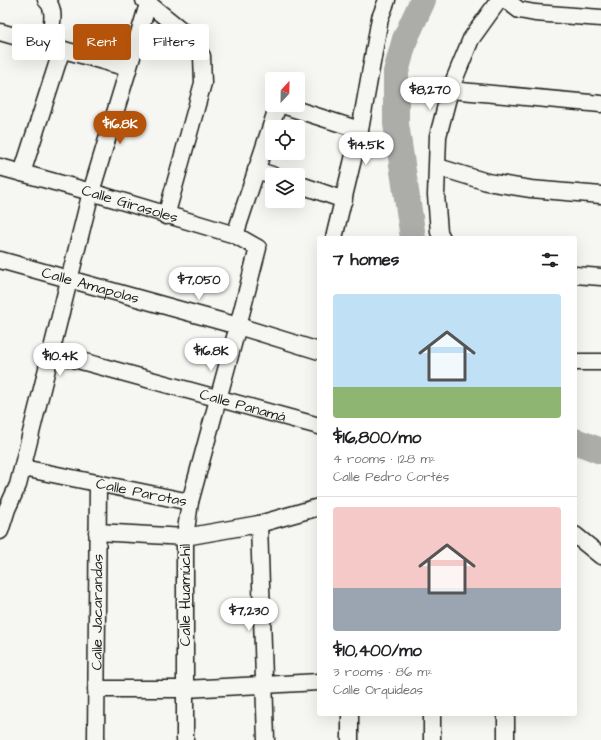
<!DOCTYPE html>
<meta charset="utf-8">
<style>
body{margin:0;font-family:"Architects Daughter",sans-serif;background:#f6f6f6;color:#202124;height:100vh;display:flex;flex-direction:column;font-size:15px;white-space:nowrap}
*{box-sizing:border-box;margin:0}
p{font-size:13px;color:#757577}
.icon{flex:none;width:22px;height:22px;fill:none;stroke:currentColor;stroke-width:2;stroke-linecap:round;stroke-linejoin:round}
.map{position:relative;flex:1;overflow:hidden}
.sheet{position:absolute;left:317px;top:236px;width:260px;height:480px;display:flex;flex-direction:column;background:#fff;border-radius:4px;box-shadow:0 4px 16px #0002}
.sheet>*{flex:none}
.top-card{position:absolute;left:12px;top:24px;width:245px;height:36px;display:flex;gap:8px}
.needle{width:26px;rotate:22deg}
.tools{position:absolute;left:265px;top:72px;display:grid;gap:8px}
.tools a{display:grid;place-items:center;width:40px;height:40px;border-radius:4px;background:#fff;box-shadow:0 4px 16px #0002;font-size:20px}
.price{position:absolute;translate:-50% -34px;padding:0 9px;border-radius:14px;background:#fff;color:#222;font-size:13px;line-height:26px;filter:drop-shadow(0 1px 2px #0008)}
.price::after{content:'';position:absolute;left:50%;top:24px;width:12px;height:9px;margin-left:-6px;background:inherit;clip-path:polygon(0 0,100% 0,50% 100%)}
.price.on{background:#b45309;color:#fff}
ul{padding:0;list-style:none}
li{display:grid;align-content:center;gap:8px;height:212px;padding:0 16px}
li+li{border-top:1px solid #e0e0e0}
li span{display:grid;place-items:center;height:124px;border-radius:4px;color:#555}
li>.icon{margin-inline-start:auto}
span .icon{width:72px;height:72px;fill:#fffc;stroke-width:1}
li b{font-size:17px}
h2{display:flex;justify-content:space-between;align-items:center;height:48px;padding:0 16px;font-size:17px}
.tag{padding:0 14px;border-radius:4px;background:#fff;box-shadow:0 4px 16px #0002;font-size:14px;line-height:36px}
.tag.on{background:#b45309;color:#fff}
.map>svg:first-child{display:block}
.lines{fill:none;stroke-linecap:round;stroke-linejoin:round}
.river{stroke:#acaca9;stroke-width:26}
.street-casing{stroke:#1c1c1c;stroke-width:19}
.street{stroke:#f6f6f2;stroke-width:16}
.labels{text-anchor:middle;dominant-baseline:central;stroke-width:3.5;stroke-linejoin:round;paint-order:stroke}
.street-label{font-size:15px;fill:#1c1c1c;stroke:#f6f6f2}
</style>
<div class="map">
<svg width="601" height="740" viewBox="0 0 601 740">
<rect width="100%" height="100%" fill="#f6f6f2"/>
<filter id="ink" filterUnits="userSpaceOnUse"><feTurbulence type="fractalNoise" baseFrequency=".025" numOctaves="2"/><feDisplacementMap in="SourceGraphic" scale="8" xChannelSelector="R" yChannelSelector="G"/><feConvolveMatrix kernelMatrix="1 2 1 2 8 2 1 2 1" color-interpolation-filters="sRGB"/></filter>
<g filter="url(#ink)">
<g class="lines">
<path class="river" d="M413 238 396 124V72L405 39 423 0
M575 441 601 451"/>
<g class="street-casing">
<g id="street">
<path d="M46 0C58 10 50 31 48 44"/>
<path d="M144 0 190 37 202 56 203 83 166 216"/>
<path d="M506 0 519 10 535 13 601 18"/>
<path d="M0 32 128 68"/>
<path d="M450 90 601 104"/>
<path d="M282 105 360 130"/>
<path id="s1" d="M0 167 91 192 235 235 258 248 238 326 190 502 185 537V740"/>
<path d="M438 167 487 182 531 189 601 195"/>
<path d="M256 170 272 175"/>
<path d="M22 173 62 49"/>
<path d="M298 184 344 200"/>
<path d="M235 235 278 105"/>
<path d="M334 238 360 130 380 18 387 0"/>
<path d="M442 238 439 232 436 195 438 136 450 90 471 39 499 0"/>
<path id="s2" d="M0 260 238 326 319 351"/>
<path d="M575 275 601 277"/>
<path id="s3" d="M52 353 319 426"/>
<path d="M575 362H601"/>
<path id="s4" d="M23 468 190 502"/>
<path d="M259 524 266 740"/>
<path d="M0 531 7 509 18 485 91 192 148 4"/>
<path d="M97 532 185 537 259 524 319 507"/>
<path d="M575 535 601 556"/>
<path d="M96 689H185L319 682"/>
<path d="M350 714V740"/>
<path d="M432 714V740"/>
<path id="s5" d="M96 740 98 483"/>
<path d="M506 740V714"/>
</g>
</g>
<use href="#street" class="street"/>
</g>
</g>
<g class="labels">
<g class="street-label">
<text stroke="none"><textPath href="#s1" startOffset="135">Calle Girasoles</textPath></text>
<text stroke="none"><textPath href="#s2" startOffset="94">Calle Amapolas</textPath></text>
<text stroke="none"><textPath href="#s3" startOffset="198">Calle Panamá</textPath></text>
<text stroke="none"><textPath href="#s4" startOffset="121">Calle Parotas</textPath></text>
<text transform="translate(185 595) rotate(-90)">Calle Huamúchil</text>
<text stroke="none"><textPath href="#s5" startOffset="128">Calle Jacarandas</textPath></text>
</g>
</g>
</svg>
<div class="tools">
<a><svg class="needle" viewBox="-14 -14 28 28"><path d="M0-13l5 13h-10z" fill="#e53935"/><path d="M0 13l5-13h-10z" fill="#757577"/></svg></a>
<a><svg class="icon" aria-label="locate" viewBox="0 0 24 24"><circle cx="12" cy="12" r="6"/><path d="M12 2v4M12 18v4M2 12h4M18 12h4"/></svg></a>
<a><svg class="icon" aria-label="layers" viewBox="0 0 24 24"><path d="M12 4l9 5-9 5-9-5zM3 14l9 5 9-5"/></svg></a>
</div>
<b class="price" style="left:430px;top:111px">$8,270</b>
<b class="price on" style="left:120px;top:145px">$16.8K</b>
<b class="price" style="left:366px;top:166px">$14.5K</b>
<b class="price" style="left:199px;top:301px">$7,050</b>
<b class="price" style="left:211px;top:372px">$16.8K</b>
<b class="price" style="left:60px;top:377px">$10.4K</b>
<b class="price" style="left:249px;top:632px">$7,230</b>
<div class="top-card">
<a class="tag">Buy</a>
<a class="tag on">Rent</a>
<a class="tag">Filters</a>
</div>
<section class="sheet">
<h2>7 homes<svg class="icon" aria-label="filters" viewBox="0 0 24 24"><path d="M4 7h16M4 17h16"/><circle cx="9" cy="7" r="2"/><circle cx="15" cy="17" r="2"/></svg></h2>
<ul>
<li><span style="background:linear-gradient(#bfe0f5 75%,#8fb573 0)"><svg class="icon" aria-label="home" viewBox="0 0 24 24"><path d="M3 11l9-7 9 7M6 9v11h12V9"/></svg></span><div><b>$16,800/mo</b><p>4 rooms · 128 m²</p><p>Calle Pedro Cortés</p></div></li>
<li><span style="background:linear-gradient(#f6c9c9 65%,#9aa5b1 0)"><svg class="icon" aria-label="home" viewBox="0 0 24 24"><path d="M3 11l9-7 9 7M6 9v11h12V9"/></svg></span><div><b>$10,400/mo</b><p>3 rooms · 86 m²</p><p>Calle Orquídeas</p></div></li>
</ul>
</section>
</div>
